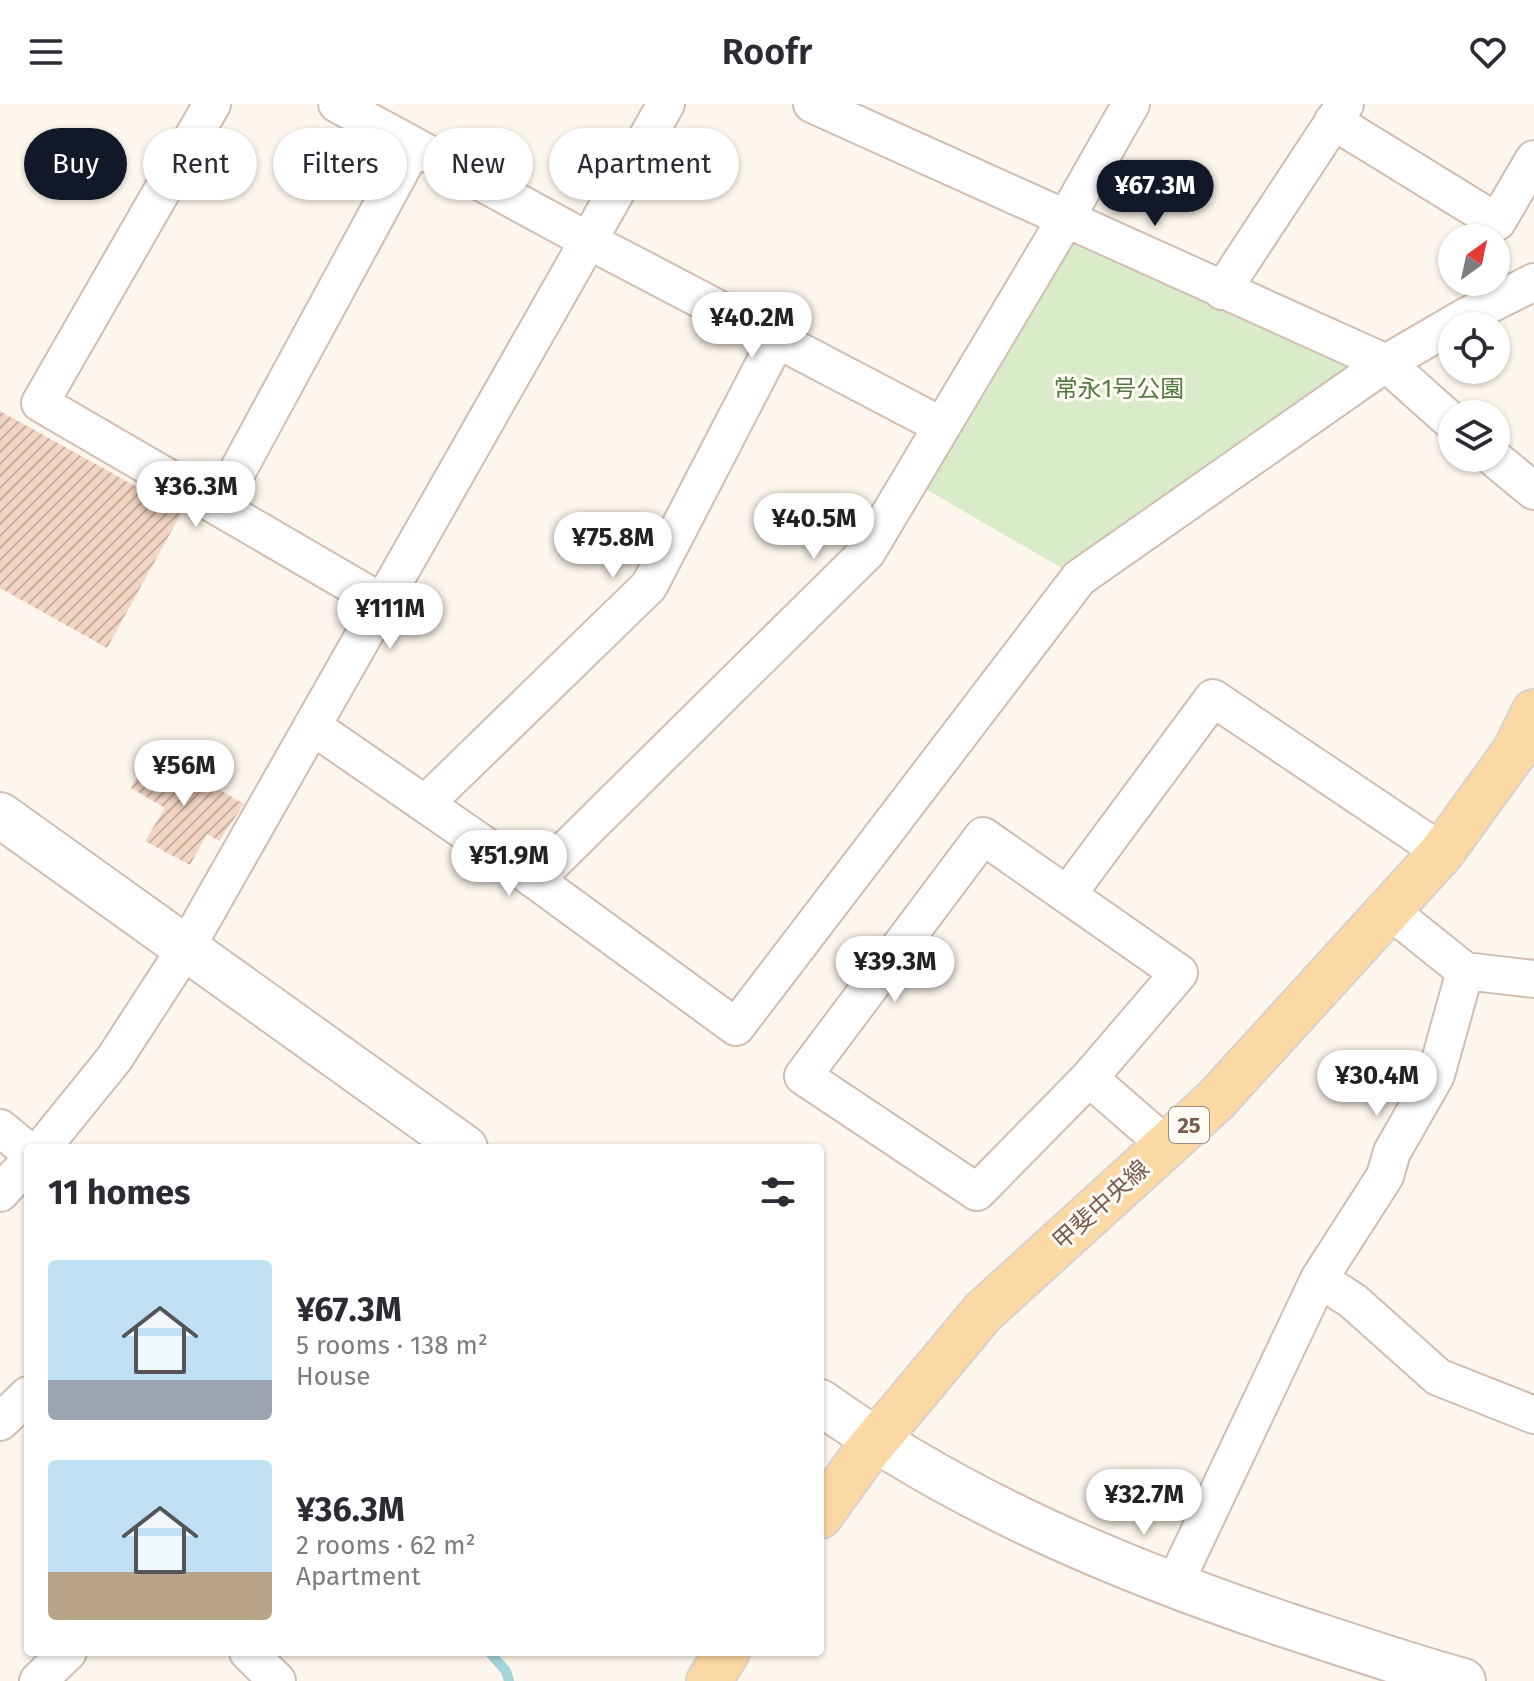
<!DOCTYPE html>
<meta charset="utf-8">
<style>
body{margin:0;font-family:"Fira Sans","Noto Sans JP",sans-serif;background:#f2f2f3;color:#2b2b33;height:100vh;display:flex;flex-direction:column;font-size:30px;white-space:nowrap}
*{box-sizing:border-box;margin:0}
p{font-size:26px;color:#7c7c81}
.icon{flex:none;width:44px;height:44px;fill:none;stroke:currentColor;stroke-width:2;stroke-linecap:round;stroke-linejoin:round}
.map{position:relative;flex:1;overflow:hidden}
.details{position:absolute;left:24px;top:1040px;width:800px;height:512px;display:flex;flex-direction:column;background:#fff;border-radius:8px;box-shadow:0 2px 6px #0004}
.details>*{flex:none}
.hud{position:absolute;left:24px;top:24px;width:800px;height:72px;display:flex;gap:16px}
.needle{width:52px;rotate:33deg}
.fabs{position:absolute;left:1438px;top:120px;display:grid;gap:16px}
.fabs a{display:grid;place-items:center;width:72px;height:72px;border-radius:50%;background:#fff;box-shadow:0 2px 6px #0004;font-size:40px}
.price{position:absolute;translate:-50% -68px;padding:0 18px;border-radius:28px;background:#fff;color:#222;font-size:26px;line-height:52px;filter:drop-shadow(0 2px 4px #0008)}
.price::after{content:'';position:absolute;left:50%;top:48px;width:24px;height:18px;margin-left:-12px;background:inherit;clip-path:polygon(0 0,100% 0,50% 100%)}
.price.active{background:#111827;color:#fff}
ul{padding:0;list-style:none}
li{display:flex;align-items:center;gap:24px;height:200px;padding:0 24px}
li span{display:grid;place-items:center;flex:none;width:224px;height:160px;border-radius:8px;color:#555}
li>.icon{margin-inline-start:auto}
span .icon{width:96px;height:96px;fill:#fffc;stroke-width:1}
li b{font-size:34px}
h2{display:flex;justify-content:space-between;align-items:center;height:96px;padding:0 24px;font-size:34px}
.tag{padding:0 28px;border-radius:36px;background:#fff;box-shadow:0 2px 6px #0004;font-size:28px;line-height:72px}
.tag.active{background:#111827;color:#fff}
header{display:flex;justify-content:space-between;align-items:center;height:104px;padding:0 24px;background:#fff;font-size:36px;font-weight:600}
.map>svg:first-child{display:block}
.green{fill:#d8ecc9}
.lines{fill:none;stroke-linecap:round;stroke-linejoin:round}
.stream{stroke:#a5d3da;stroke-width:10}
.building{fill:url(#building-hatch)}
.minor-casing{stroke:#d1beb0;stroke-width:40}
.tertiary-casing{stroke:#d1beb0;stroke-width:48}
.primary-casing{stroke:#dad1cd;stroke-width:48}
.minor{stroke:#fff;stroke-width:36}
.tertiary{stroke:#fff;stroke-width:44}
.primary{stroke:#fbd9a5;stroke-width:44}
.labels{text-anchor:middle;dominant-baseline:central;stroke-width:6;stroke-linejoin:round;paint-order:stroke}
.shield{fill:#fffaf3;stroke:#a28b7f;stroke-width:2}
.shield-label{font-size:22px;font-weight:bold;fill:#7a5c4d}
.park-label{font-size:24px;fill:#537a41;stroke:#fffaf3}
.street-label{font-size:24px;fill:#7a5c4d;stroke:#fffaf3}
</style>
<header><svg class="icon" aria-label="menu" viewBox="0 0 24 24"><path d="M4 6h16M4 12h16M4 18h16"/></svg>Roofr<svg class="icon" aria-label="heart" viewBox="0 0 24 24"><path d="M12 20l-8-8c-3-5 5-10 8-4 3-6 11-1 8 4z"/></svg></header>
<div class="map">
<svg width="1534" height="1577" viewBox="0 0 1534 1577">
<defs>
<pattern id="building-hatch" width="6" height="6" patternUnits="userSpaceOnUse" patternTransform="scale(2)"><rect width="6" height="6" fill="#f3d5c3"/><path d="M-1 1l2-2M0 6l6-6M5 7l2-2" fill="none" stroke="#cab0a1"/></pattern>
</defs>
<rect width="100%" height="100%" fill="#fdf6ec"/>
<path class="green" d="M1065 116 1386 259 1079 474 910 376Z"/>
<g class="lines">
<path class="stream" d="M489 1548 506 1567 509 1577"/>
</g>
<path class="building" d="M0 307 182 408 107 544 0 484Z
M152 647 244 700 219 737 207 730 190 761 145 737 165 704 131 684Z"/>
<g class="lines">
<g class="minor-casing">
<path id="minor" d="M212 0 40 299 383 499
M337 0 589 137 942 322
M812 0 1386 259 1452 318
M1333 17 1497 118 1534 55
M1222 187 1345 0
M1494 354 1534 387
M218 403 414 42
M312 622 535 776 736 923 1079 474 1386 259 1465 213 1534 178
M425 700 649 482 777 235
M535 776 867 448 1065 116 1131 0
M1067 791 1213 594 1442 748
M1389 806 1465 867 1534 875
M1089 974 1179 869 983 732 803 972 977 1088 1089 974 1166 1041
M0 1024 28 1047
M42 1044 114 955 186 844 666 0
M0 1089 28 1059
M1319 1175 1385 1072 1392 1048 1436 971 1465 867
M0 1318 28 1291
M1174 1481 1319 1175 1353 1197 1438 1273 1534 1311
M248 1548 277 1577
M38 1577 68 1548"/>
</g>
<g class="tertiary-casing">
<path id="tertiary" d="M0 711 465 1044
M820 1298C963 1400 1124 1467 1289 1522 1347 1541 1405 1561 1463 1577"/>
</g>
<g class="primary-casing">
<path id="primary" d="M820 1412 863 1352 983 1208 1215 997 1442 748 1515 647 1534 608
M709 1577 727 1548"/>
</g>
<use href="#minor" class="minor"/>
<use href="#tertiary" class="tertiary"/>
<use href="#primary" class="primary"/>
</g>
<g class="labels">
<rect class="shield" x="1169" y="1003" width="40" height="36" rx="6"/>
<g class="shield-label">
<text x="1189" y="1021">25</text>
</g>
<g class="park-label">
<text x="1119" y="285">常永1号公園</text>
</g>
<g class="street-label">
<text transform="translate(1101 1101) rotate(-42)">甲斐中央線</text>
</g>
</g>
</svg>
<div class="fabs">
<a><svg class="needle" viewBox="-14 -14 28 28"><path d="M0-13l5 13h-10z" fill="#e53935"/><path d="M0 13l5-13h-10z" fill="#7c7c81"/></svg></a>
<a><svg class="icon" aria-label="locate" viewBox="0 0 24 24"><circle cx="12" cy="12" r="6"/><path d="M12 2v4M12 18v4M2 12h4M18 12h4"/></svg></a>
<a><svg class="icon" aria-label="layers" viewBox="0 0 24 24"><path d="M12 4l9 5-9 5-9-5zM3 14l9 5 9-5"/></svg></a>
</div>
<b class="price active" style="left:1155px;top:124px">¥67.3M</b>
<b class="price" style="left:752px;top:256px">¥40.2M</b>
<b class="price" style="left:196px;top:425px">¥36.3M</b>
<b class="price" style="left:814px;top:457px">¥40.5M</b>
<b class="price" style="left:613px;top:476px">¥75.8M</b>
<b class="price" style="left:390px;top:547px">¥111M</b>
<b class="price" style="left:184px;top:704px">¥56M</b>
<b class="price" style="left:509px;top:794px">¥51.9M</b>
<b class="price" style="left:895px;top:900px">¥39.3M</b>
<b class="price" style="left:1377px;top:1014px">¥30.4M</b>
<b class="price" style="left:1144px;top:1433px">¥32.7M</b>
<div class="hud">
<a class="tag active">Buy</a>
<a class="tag">Rent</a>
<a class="tag">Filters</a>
<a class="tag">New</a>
<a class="tag">Apartment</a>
</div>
<section class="details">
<h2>11 homes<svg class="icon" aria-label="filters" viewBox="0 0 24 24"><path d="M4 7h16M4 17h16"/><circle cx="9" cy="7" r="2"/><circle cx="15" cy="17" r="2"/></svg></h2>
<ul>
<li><span style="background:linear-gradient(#bfe0f5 75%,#9aa5b1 0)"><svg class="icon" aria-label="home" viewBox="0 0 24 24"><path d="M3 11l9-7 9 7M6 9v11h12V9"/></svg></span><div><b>¥67.3M</b><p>5 rooms · 138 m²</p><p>House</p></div></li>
<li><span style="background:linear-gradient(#bfe0f5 70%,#b9a48a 0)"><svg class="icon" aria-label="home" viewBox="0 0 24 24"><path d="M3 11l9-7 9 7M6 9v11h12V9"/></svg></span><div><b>¥36.3M</b><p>2 rooms · 62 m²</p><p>Apartment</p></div></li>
</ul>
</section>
</div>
